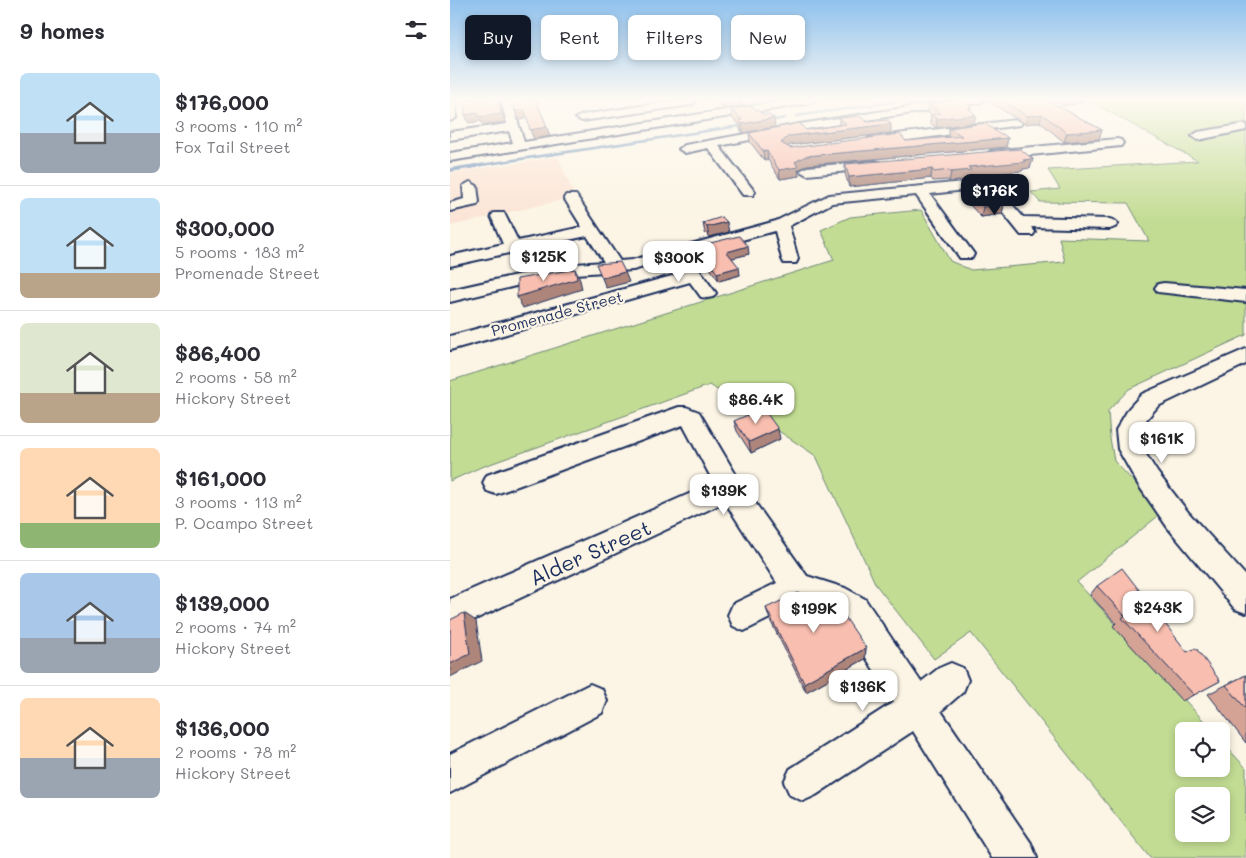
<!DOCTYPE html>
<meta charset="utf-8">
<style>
body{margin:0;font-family:Mali,sans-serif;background:#f2f2f3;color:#2b2b33;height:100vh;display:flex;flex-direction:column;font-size:19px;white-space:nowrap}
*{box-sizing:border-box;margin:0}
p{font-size:16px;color:#7c7c81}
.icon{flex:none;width:28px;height:28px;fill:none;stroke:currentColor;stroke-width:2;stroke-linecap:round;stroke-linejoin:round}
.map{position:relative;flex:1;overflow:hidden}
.side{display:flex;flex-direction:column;background:#fff;width:450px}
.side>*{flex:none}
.banner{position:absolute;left:15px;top:15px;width:475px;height:45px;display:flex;gap:10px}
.tools{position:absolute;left:725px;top:722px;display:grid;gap:10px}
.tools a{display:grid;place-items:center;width:55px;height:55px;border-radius:8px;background:#fff;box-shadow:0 2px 8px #0003;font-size:25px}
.price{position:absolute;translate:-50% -42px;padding:0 11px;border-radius:10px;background:#fff;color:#222;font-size:16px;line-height:32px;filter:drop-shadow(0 1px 2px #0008)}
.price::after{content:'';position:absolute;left:50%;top:30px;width:15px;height:11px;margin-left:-8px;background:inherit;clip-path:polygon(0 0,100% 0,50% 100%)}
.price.active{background:#111827;color:#fff}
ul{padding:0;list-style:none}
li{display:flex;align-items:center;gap:15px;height:125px;padding:0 20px}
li+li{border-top:1px solid #e1e1e2}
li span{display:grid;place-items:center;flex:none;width:140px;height:100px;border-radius:8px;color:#555}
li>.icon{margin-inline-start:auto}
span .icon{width:60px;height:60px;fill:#fffc;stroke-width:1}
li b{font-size:21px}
h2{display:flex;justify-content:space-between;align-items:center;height:60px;padding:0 20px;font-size:21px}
.chip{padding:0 18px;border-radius:8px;background:#fff;box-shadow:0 2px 8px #0003;font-size:18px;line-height:45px}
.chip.active{background:#111827;color:#fff}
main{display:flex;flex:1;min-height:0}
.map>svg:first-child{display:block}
.built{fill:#fbe4d5}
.green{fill:#c2dc93;stroke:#6e8678;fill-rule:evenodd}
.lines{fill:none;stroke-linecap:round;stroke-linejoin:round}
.stream-far1{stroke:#7293ba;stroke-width:2.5}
.stream{stroke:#7293ba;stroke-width:4}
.minor-casing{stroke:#1b2f5e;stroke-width:4}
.minor{fill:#fcf5e5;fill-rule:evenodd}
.wall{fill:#d5a396;stroke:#1b2f5e}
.shaded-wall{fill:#ae857a;stroke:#1b2f5e}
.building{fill:#f8beaf;stroke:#1b2f5e}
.labels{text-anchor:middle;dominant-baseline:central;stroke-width:4.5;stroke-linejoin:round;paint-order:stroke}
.far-street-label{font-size:15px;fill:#1b2f5e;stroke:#fcf5e5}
.near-street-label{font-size:21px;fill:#1b2f5e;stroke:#fcf5e5}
</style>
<main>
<section class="side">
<h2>9 homes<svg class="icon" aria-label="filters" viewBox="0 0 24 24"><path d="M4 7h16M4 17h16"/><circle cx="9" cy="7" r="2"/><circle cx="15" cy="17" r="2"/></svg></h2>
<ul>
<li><span style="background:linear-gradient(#bfe0f5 60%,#9aa5b1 0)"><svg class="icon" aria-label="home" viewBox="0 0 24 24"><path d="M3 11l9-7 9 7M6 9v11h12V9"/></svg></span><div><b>$176,000</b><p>3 rooms · 110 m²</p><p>Fox Tail Street</p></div></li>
<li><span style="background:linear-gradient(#bfe0f5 75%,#b9a48a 0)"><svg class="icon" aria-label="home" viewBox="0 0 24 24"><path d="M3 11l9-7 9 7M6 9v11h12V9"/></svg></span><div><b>$300,000</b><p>5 rooms · 183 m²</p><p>Promenade Street</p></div></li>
<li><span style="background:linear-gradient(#dfe7d0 70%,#b9a48a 0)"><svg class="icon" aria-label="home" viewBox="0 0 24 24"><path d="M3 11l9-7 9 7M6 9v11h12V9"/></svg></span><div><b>$86,400</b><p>2 rooms · 58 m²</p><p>Hickory Street</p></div></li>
<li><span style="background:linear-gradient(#ffd9b3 75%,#8fb573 0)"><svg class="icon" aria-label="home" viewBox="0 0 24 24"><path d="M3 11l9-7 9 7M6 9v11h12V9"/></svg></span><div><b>$161,000</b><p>3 rooms · 113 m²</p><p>P. Ocampo Street</p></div></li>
<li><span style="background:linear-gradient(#a9c7e8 65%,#9aa5b1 0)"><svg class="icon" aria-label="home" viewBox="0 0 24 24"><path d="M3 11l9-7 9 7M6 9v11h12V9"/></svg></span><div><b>$139,000</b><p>2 rooms · 74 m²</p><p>Hickory Street</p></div></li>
<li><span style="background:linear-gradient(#ffd9b3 60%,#9aa5b1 0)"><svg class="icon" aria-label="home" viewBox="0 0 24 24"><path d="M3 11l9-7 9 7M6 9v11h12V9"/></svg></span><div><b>$136,000</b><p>2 rooms · 78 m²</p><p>Hickory Street</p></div></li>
</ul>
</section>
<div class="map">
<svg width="796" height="858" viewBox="0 0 796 858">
<rect width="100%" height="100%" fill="#fcf5e5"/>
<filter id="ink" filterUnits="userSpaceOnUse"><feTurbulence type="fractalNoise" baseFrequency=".02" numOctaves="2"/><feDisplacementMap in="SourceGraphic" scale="10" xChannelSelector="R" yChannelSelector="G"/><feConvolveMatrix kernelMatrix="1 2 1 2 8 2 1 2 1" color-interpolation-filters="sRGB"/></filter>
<g filter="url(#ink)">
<path class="built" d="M108 157 125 197 0 226V173Z"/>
<path class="green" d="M638 100H796V335L679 389 658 411 660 438 664 461 713 512 627 582 763 731H734V769H771V741L796 768 795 858H700L521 633 484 659 426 585 366 456 260 385 29 468 0 481V381L384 260 371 230 400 217 471 210 500 261 521 270 615 262 609 238 699 241 678 203 590 202 581 192 610 189 598 170 748 161ZM734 796H771V834H734Z"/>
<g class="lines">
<path class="stream-far1" d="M346 116 450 101
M318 121 335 118
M18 167 296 125"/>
<path class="stream" d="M0 170 26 166"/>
<g class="minor-casing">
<path id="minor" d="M0 100H6V118L0 121Z
M51 100H61L74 142 339 100H367L362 103 0 161V153L63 143 59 131 0 140V132L57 124Z
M230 100 246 102 241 105 132 121 126 118 132 115Z
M505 100H534L529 103 350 130 269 146 305 192 303 195H293L258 148 235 153 229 149 235 145 350 124Z
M566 120 572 123 570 125 421 145 415 141 421 137Z
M796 124V130L748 140 742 136 748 132Z
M667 139 671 140 673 143 671 146 541 159 535 155 541 151Z
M425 161 430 162 432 165 430 168 357 175 350 171 357 167Z
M566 177 573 181 571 184 547 187 573 217 660 219 665 221 668 224 665 227 660 229 581 227 585 232 583 235H571L533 188 480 194 524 254 522 258H510L466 195 382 203 339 226 348 259 346 263H334L332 259 325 231 183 270 111 275 0 302V290L111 265 154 262 137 236 0 266V256L53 244 41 216 44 213H54L68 241 132 227 114 198 116 195H126L170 261 182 260 326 221 379 195Z
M20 182 27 186 29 202 27 205 0 211V203L14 199 13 186Z
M235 258 241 259 263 289 266 293 263 297 257 298 251 297 240 282 0 350V336L233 273 226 263 229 259Z
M714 283 796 290V302L708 292 705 288 708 284Z
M796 349V364L708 406 696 420 690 430 692 448 707 472 738 512 796 576V613L785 609 718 528 689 486 668 449 666 430 679 408 692 394Z
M229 407H236L249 412 289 480 357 576 395 588 415 599 471 682 489 668 501 663 513 668 518 680 513 692 491 711 581 843 587 858H542L463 731 366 795 353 801 340 795 334 782 340 769 444 702 393 621 375 610 350 603 294 631 283 626 278 615 283 604 327 583 275 502 0 631V599L264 483 233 425 46 494 37 491 33 483 37 475Z
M140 684 152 689 157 701 152 713 0 793V754Z"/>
</g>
<use href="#minor" class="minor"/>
</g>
<path class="wall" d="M265 100H290L291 106 273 109Z
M462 100H490L467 104Z
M536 100H597L652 130 649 139 614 142 590 122 575 124Z
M603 100H633V102L614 106Z
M479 104 521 111 524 123 486 128 480 123 481 115 478 113Z
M281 109 325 127 293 133 290 129V125L282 118Z
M389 118 417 122 441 133 340 145 338 147 340 148 456 141 499 137 498 136 499 128 549 134 558 138 556 147 357 165 348 170 349 176 330 179 318 160H314L300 142 299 133 356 130 389 125Z
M583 159 580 168 573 169 572 171 520 176 519 180 499 182 498 180 483 181 481 178 399 187 395 173V164Z
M511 183 554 204 552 214 531 217 509 193Z
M253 223 279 232 259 237 255 233Z
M248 246 299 254 282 258 290 275 269 281 250 254Z
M284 421 330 439 301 453 287 431Z
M647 586 737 652 770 681 732 701 663 626 666 623 640 595Z
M316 608 416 648 415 659 356 692 320 620Z
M796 675V743L758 694Z"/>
<path class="shaded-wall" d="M48 100H49L55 122 33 125 31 121 19 123 15 115 28 113Z
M86 100 100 136 84 139 80 130Z
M272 100H290L291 106 273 109Z
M467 100H490L467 104Z
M616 100H633V102L614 106Z
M521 107 520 115H526L524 123 486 128 487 119Z
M75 110 79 118 69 120 65 111Z
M592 114 590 122 575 124 577 116Z
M324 118 325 127 293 133 292 124Z
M441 124V133L340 145 332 152 331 143 339 136Z
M652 130 649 139 614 142 617 133Z
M558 138 556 147 357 165 348 170 349 176 330 179 329 170 356 156Z
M313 151H317L318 160H314Z
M583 159 580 168 573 169 572 171 520 176 519 180 499 182 501 172 518 167Z
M482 169 481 178 399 187V177Z
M554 204 552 214 531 217 533 207Z
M277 222 279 232 259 237 257 227Z
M298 246 299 254 279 259 277 252Z
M289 267 290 275 269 281 267 273Z
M125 269 130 280 132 289 73 308 67 297Z
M175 272 179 282 156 288 152 278Z
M328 429 330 439 301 453 299 442Z
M14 613 26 621 32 661 0 677V664Z
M416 648 415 659 356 692 354 683Z"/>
<path class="building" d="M15 100H48L51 114 29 117 28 113 15 115Z
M62 100H86L97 127 80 130 75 110 65 111Z
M506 100H513L521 107 518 108 526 115 487 119 481 115 491 113 479 104Z
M551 100H597L652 130 617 133 592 114 577 116Z
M301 106 314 115 318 114 324 118 292 124 289 120H292L281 109Z
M410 116 417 122 438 120 441 124 339 136 331 143 340 148 450 134 456 141 512 136 499 128 535 123 549 134H553L558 138 356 156 345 162 348 167 329 170 317 151H313L299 133 349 123 356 130 396 124 389 118Z
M570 149 583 159 573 160 575 162 518 167 521 170 501 172 499 170 484 172 482 169 399 177 395 164Z
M532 181 554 204 533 207 511 183Z
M272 217 277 222 257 227 253 223Z
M289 236 298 246 277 252 289 267 267 273 248 246Z
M170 262 175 272 152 278 146 264Z
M125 269 127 279 67 297V279Z
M313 408 328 429 299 442 284 421Z
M672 568 737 652 746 648 770 681 744 695 672 618 675 616 647 586Z
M348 593 373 600 391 611 416 648 354 683 316 608Z
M14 613 20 654 0 664V620Z
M796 675V709L776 685Z"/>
</g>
<linearGradient id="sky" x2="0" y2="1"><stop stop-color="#90c2ee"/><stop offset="0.45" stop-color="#fefaf3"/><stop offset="1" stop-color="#fefaf3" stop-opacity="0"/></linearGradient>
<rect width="796" height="221" fill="url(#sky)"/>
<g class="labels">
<g class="far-street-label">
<text transform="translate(107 313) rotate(-15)">Promenade Street</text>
</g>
<g class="near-street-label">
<text transform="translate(140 552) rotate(-24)">Alder Street</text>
</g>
</g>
</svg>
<div class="tools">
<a><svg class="icon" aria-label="locate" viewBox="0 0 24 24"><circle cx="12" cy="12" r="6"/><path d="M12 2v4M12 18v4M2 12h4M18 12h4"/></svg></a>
<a><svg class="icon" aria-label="layers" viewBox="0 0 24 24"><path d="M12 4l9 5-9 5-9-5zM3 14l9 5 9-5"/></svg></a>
</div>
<b class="price active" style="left:545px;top:216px">$176K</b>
<b class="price" style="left:94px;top:282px">$125K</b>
<b class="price" style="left:229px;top:283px">$300K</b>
<b class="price" style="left:306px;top:425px">$86.4K</b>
<b class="price" style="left:712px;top:464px">$161K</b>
<b class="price" style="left:274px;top:516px">$139K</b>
<b class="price" style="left:708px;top:633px">$243K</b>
<b class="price" style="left:364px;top:634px">$199K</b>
<b class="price" style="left:413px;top:712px">$136K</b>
<div class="banner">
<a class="chip active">Buy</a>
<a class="chip">Rent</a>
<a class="chip">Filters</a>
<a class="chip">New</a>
</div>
</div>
</main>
